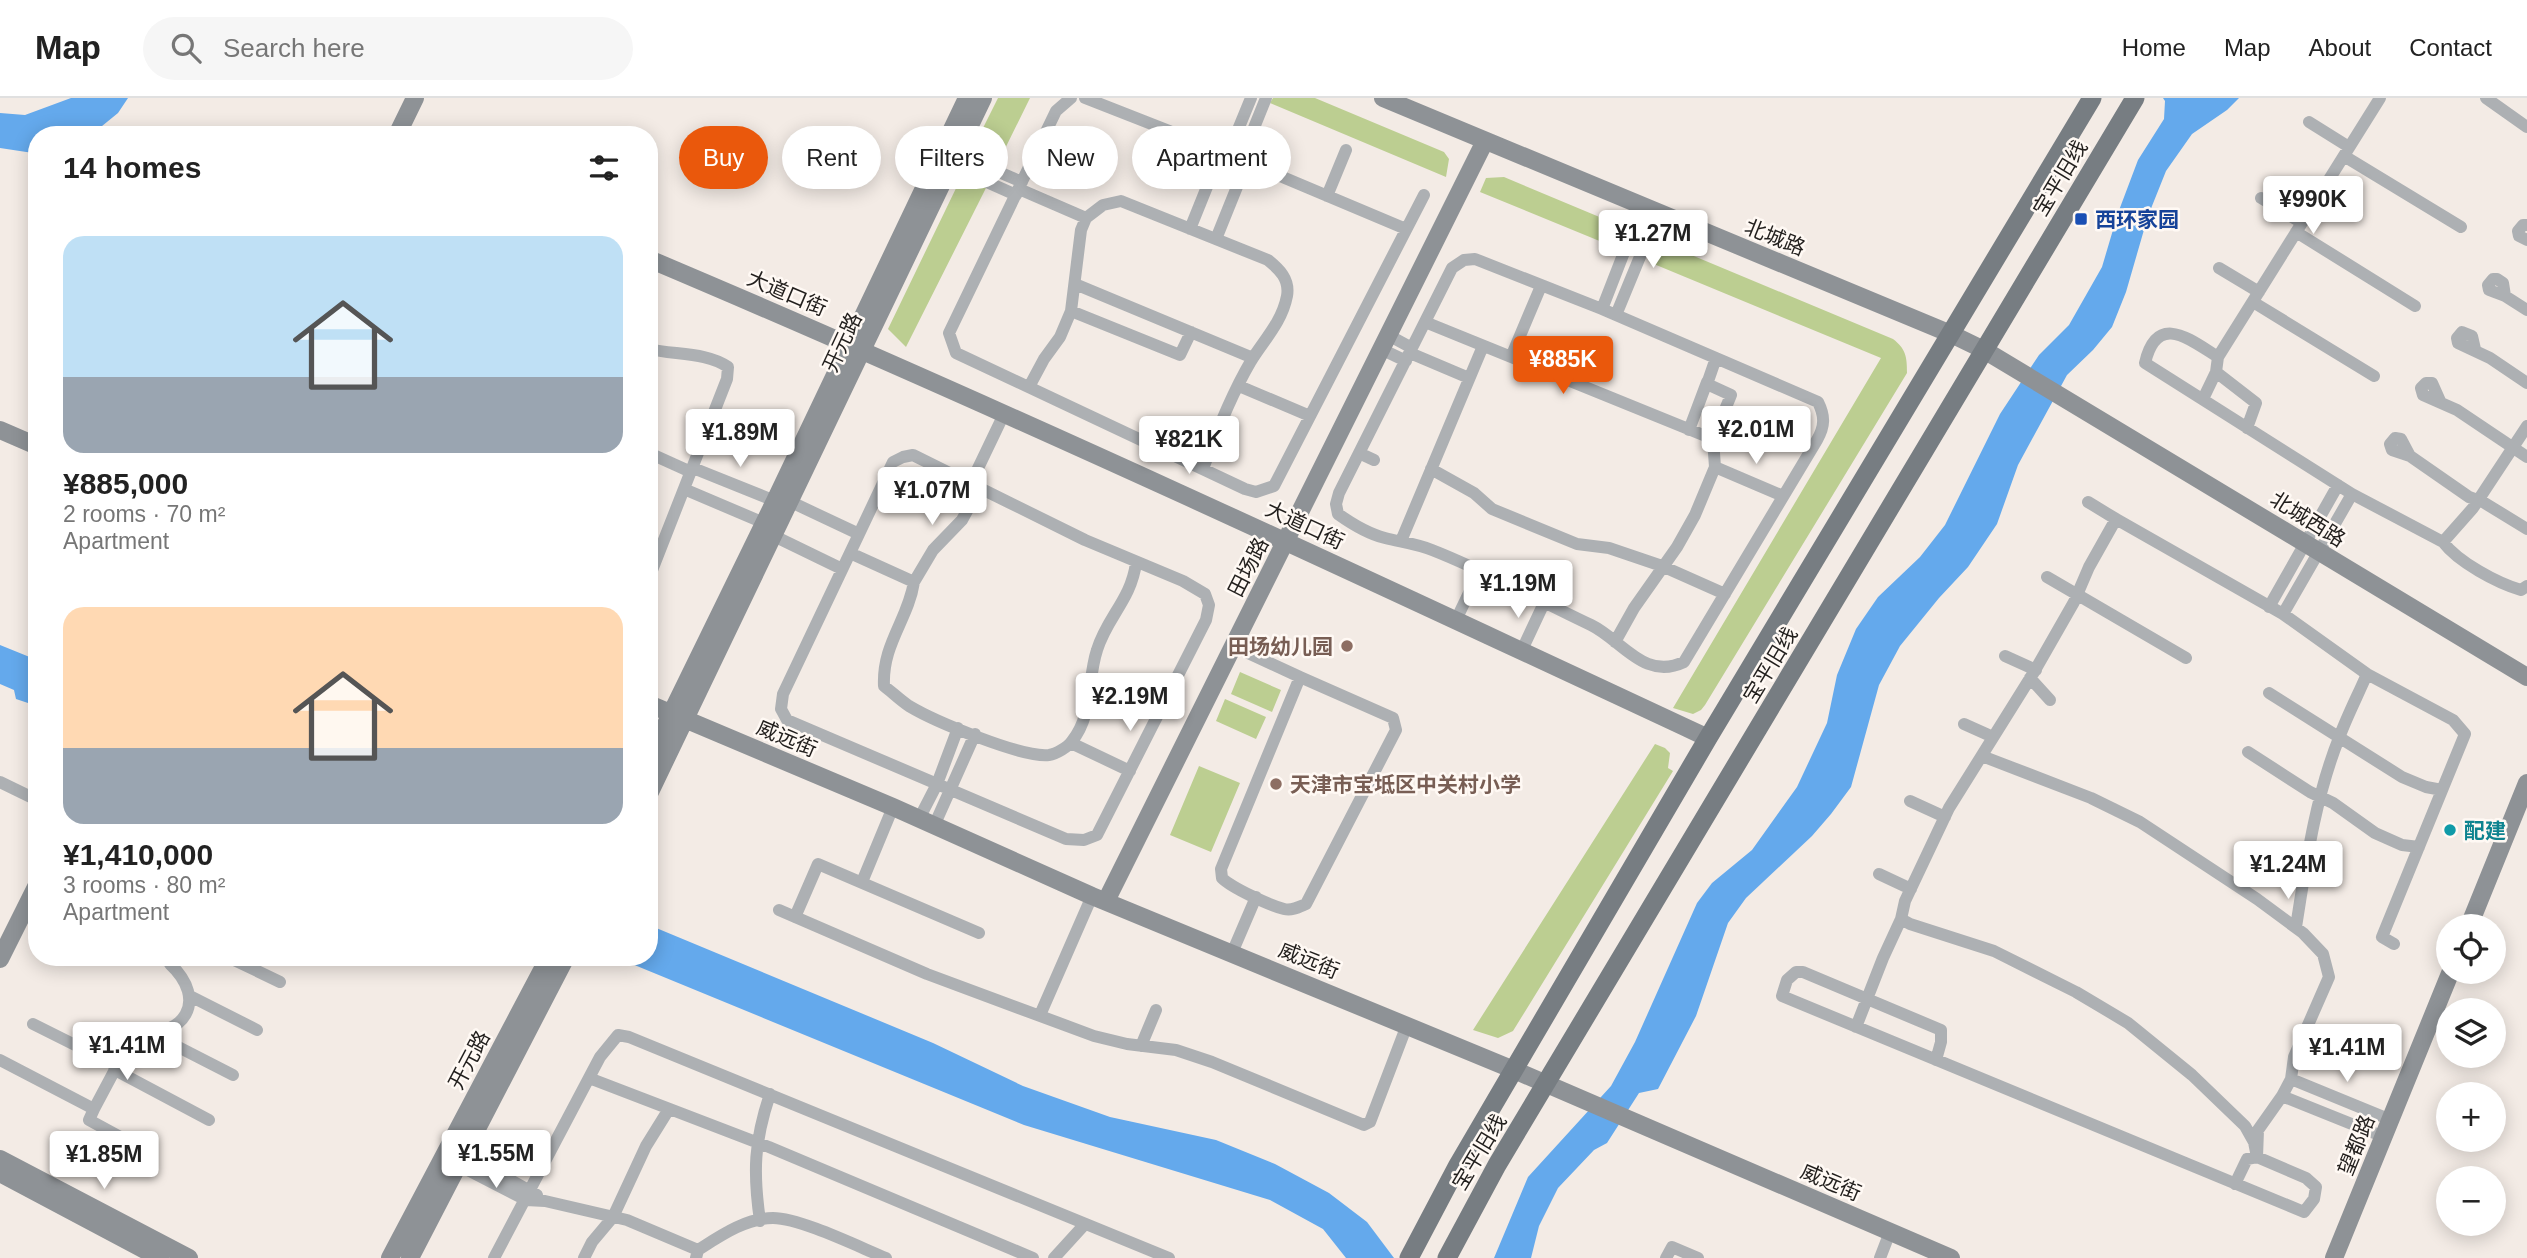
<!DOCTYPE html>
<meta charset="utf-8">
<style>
body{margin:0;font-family:Arial,"Noto Sans SC",sans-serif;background:#f6f6f6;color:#222;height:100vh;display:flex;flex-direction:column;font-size:26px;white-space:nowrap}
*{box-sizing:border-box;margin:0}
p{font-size:23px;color:#767676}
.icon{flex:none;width:38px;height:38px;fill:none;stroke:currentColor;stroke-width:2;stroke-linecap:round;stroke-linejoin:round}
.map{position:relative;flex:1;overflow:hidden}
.details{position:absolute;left:28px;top:28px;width:630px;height:840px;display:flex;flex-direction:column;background:#fff;border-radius:28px;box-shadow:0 4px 18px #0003}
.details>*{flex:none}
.banner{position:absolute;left:679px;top:28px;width:665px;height:63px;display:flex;gap:14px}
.fabs{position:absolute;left:2436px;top:816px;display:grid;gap:14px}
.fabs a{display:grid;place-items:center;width:70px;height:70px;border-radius:50%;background:#fff;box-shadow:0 4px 18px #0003;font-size:35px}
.price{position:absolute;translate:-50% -60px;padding:0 16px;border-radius:7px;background:#fff;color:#222;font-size:23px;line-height:46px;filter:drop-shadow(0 2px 4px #0008)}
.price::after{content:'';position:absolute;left:50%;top:42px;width:21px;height:16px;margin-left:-10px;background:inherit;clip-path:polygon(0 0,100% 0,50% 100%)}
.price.selected{background:#ea580c;color:#fff}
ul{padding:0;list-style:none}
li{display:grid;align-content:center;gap:14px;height:371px;padding:0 35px}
li span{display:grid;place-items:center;height:217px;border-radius:21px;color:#555}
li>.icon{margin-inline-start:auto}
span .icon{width:126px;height:126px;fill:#fffc;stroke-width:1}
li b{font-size:30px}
h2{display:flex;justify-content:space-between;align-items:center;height:84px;padding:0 35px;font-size:30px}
.pill{padding:0 24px;border-radius:32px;background:#fff;box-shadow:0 4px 18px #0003;font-size:24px;line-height:63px}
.pill.selected{background:#ea580c;color:#fff}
header{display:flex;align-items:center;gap:42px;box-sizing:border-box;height:98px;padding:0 35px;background:#fff;border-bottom:2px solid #e0e0e0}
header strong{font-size:33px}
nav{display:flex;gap:38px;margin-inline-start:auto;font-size:24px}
.search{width:490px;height:63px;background:#f6f6f6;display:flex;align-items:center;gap:18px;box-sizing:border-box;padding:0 24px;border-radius:38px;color:#767676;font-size:26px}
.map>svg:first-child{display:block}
.green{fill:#bcce91}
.water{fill:#64a9ec}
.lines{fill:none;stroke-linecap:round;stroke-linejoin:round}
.street{stroke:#adb0b3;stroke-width:12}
.secondary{stroke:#8e9296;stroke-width:18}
.primary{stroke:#777d82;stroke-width:19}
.transit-dot{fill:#1a4fb4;stroke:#fff9f4;stroke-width:2.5}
.education-dot{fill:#8d6e63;stroke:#fff9f4;stroke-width:2.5}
.culture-dot{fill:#0f9aa8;stroke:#fff9f4;stroke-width:2.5}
.labels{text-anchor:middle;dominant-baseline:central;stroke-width:5;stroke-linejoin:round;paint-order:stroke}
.street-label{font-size:21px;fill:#221f1d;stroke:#fff9f4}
.transit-label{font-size:21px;font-weight:bold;fill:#164399;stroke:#fff9f4;text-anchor:start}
.education-label{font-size:21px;font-weight:bold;fill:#785e54;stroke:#fff9f4;text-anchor:end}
.culture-label{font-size:21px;font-weight:bold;fill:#0d838f;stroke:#fff9f4;text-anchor:start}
</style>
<header>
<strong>Map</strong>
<div class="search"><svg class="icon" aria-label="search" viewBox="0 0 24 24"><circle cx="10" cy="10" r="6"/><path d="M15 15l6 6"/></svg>Search here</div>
<nav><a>Home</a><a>Map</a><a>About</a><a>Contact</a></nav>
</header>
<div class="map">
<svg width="2527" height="1160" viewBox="0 0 2527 1160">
<rect width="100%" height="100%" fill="#f3ebe5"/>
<path class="green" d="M998 0H1030L997 67 975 57 972 52Z
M1273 0H1315L1444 54 1449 61 1446 79 1270 5Z
M1504 79 1621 128 1624 134 1619 151 1480 94 1486 80Z
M966 81 987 88 906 249 888 231 960 82Z
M1665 146 1893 241C1906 251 1907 259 1907 275L1705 607 1701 612 1693 616 1673 610 1881 260 1649 164 1656 149Z
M1240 574 1281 592 1272 614 1231 596Z
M1225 601 1266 619 1256 641 1216 623Z
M1655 646 1665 650 1670 655 1668 670 1673 673 1513 933 1498 940 1473 932Z
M1199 668 1240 685 1211 754 1170 737Z"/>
<path class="water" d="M71 0H128L118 15 91 37H37V54L33 55 0 50V15L25 17Z
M2163 0H2239L2227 12 2192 36 2166 73 2148 118 2126 194 2112 229 2093 252 2067 277 2018 367 1997 426 1968 469 1939 500 1900 548 1879 587 1851 689 1831 716 1812 738 1746 800 1728 825 1696 918 1658 991 1639 995 1607 1045 1594 1052 1558 1090 1539 1128 1531 1160H1494L1528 1079 1611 988 1635 944 1697 805 1712 785 1752 752 1797 689 1827 625 1837 577 1856 531 1878 499 1920 459 1945 427 2000 316 2039 257 2069 227 2102 169 2118 115 2138 62 2164 21 2165 3Z
M0 547 37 562V608L16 601 14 592 0 586Z
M649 827 933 945 1023 988 1110 1019 1216 1042 1275 1066 1329 1095 1367 1124 1394 1160H1346L1323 1131 1270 1102 1024 1027 632 866 621 859H649Z"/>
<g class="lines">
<path class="street" d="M1071 0 1056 13 949 235 956 255 1245 391 1256 394 1274 388 1424 97
M1085 0 1228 56 1251 0
M2486 0 2527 29
M2309 24 2349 49
M957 56 1022 84
M1228 56 1406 131
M2344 58 2461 129
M1241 62 1266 0
M951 68 1016 97
M1019 91 1086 120 1103 107 1121 103 1268 162C1279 171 1290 181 1287 198 1282 224 1264 242 1251 263 1231 297 1216 335 1203 371
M1327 98 1346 52
M2261 100 2302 125
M2527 127H2523L2518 133 2519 138 2527 142
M1190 131 1221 54
M2296 134 2415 208
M1216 141 1247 64
M2219 170 2259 194
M1075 186 1253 260
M2505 198 2503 185 2497 181H2493L2488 187 2489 192 2505 198 2527 212
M2253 204 2374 278
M1602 211 1818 304C1825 318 1825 328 1817 342L1684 564C1644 583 1622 542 1591 527 1538 502 1486 473 1432 452 1417 446 1401 444 1385 440 1369 436 1352 426 1338 416L1336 406 1339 395 1452 170 1464 162 1475 161 1602 211 1642 108
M1071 213 1180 257 1191 234
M1616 217 1658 115
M1425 224 1713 341
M1388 237 1412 250
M649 251C674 257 707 254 728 269L727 281 649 480
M1381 251 1406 263
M2475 251 2472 238 2462 234 2457 240 2458 245 2490 260 2527 285
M1410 255 1469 280
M1511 259 1541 188
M2218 259 2380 0
M2216 274 2256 305 2247 330
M1239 288 1310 318
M1029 289 1044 261 1060 239 1071 213 1081 132 1086 120
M2203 301 2216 274 2218 259C2189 241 2157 214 2145 265L2352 396 2443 444 2473 410 2527 328
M2440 303 2432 285H2426L2421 290 2423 297 2457 312 2527 359
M1689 332 1707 284
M649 355 691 374
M1359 355 1374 362
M2410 358 2401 341 2395 340 2390 346 2392 352 2410 358 2469 399 2483 404 2527 431
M1715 369 1783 398
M693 370 775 403
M1431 371 1474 395 1492 411 1577 446 1609 450 1662 468 1725 496
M970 387 1004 316
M684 391 764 425
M791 404 859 436 893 364 903 359 913 357 1085 442 1183 483 1205 496 1209 507 1206 522 1097 737 1084 742 1066 741 787 622 781 611 783 596 859 436
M2088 404 2116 421
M774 438 842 471
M1401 443 1483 248
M2443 444C2458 464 2497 485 2521 492L2527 488
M850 455 914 484C908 522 882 546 884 588 892 594 900 602 909 608 934 623 1022 660 1049 657 1056 656 1068 649 1072 643 1093 618 1087 582 1097 552 1107 519 1131 502 1136 465
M2047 479 2186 560
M914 484 933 452 962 422 979 391
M2269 509 2338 387
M2283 516 2352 396
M1456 522 1479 474
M1615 544 1634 510 1677 449 1695 417 1715 369 1713 341 1731 297 1707 286 1716 260
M1233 548 1300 579 1221 771 1222 780C1232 790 1269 807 1284 811 1292 813 1299 809 1306 806L1396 632 1393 620 1300 579
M1522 552 1544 505
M2005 558 2036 572
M2030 580 2050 602
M2269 595 2402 679 2426 689 2442 692
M1964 626 1993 639
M1071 645 1130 673
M2248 654 2310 694 2333 705 2375 735 2402 747 2419 749
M1982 658 2091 700 2140 724 2257 801 2303 835 2323 856 2329 879 2294 959 2291 981 2282 998 2258 1032 2257 1059 2247 1061 2235 1086
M0 684 37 702
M1910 703 1945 719
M919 721 937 686 958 630
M934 728 975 636
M1879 776 1911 791
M862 784 893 709
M779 812 927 876 1094 938 1127 946 1176 952 1212 964 1364 1027 1370 1024 1407 927
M795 819 818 766 979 835
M1901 821 1910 826 1994 853 2076 894 2128 925 2192 977 2245 1028 2254 1044 2257 1059 2306 1080 2316 1089 2314 1101 2304 1114 1782 898 1787 882 1796 874H1803L1941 932V944L1936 962
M2296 829C2306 766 2315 700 2339 640 2347 618 2358 597 2367 576
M1232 855 1256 799
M228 859 280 884
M190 898 257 932
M1040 917 1092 798
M33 926 117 968
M1856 929 1883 860 1901 821 1905 803 1949 710 2034 574 2074 504 2089 469 2116 421 2283 516 2367 576 2453 622 2465 636 2382 839 2394 846
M151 935 233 977
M1141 948 1156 912
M0 962 94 1011 136 932C184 942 209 902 170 866L174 859
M115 972 209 1022
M589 980 769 1049 1033 1160
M2291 981 2391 1022
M2282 998 2384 1039
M94 1011 89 1022 146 1053
M464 1056 537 1097
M458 1067 526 1102 545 1103 627 1122 698 1152
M760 1123C753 1074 754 1044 770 996
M494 1160 600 959 618 937 629 939 1169 1160
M584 1160 592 1144 613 1119 646 1048 669 1011
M696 1160 698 1152C720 1138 746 1120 773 1120 800 1120 859 1149 886 1160
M1054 1160 1085 1126
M1666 1160 1672 1149 1698 1160
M1880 1160 1890 1134"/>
<path class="secondary" d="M1383 0 1951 236 1984 252 2527 579
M397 37 415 0
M649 161C1006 312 1357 476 1708 640
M0 332 37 348
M649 606 893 709 1092 798 1514 972 1951 1160
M649 661 775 403 967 0
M649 696 983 0
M1106 803 1485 43
M2469 828 2527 685
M0 861 37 787
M0 1061 189 1160
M0 1075 160 1160
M390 1160 549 859
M410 1160 566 859
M2334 1160 2451 873"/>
<path class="primary" d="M1409 1160 1458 1067 1708 640 2092 0
M1447 1160 1497 1067 2135 0"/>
</g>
<rect class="transit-dot" x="2074" y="114" width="14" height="14" rx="3.5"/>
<g class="education-dot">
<circle cx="1347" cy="548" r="7"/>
<circle cx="1276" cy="686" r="7"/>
</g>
<circle class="culture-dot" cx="2450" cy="732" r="7"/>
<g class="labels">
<g class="street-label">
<text transform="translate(2060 80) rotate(-59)">宝平旧线</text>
<text transform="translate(1775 139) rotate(22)">北城路</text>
<text transform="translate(787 195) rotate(23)">大道口街</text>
<text transform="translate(842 244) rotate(-65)">开元路</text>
<text transform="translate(2308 421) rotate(32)">北城西路</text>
<text transform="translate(1305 427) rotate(25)">大道口街</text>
<text transform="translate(1248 469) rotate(-63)">田场路</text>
<text transform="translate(1770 567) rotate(-59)">宝平旧线</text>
<text transform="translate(787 640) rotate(23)">威远街</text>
<text transform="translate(1309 862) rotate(22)">威远街</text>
<text transform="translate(469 962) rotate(-62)">开元路</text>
<text transform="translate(2356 1047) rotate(-68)">望都路</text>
<text transform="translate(1479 1054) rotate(-59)">宝平旧线</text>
<text transform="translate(1831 1084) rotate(23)">威远街</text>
</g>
<g class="transit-label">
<text x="2095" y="121">西环家园</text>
</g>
<g class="education-label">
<text x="1333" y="548">田场幼儿园</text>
<text x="1290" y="686" text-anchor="start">天津市宝坻区中关村小学</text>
</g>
<g class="culture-label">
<text x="2464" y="732">配建</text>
</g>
</g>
</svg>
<div class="fabs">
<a><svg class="icon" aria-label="locate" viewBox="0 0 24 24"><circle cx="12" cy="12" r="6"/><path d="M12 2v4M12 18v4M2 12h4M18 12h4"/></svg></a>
<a><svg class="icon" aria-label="layers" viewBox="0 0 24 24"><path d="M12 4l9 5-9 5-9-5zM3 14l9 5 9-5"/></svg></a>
<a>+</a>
<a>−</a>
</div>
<b class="price" style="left:2313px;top:138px">¥990K</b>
<b class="price" style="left:1653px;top:172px">¥1.27M</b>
<b class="price selected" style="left:1563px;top:298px">¥885K</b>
<b class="price" style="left:1756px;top:368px">¥2.01M</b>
<b class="price" style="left:740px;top:371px">¥1.89M</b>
<b class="price" style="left:1189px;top:378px">¥821K</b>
<b class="price" style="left:932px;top:429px">¥1.07M</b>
<b class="price" style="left:1518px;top:522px">¥1.19M</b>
<b class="price" style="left:1130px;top:635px">¥2.19M</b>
<b class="price" style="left:2288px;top:803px">¥1.24M</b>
<b class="price" style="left:127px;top:984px">¥1.41M</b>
<b class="price" style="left:2347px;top:986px">¥1.41M</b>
<b class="price" style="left:496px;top:1092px">¥1.55M</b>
<b class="price" style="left:104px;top:1093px">¥1.85M</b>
<div class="banner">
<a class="pill selected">Buy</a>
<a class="pill">Rent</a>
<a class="pill">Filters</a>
<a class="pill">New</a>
<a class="pill">Apartment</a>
</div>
<section class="details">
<h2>14 homes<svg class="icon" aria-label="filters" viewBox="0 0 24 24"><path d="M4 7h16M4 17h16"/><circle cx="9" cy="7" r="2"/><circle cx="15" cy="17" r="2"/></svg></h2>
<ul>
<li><span style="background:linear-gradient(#bfe0f5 65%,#9aa5b1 0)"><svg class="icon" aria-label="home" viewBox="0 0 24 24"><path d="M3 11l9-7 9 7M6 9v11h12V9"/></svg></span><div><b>¥885,000</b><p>2 rooms · 70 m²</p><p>Apartment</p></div></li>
<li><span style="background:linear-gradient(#ffd9b3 65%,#9aa5b1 0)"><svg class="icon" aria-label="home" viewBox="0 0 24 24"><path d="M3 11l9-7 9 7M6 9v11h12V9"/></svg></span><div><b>¥1,410,000</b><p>3 rooms · 80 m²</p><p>Apartment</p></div></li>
</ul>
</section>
</div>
